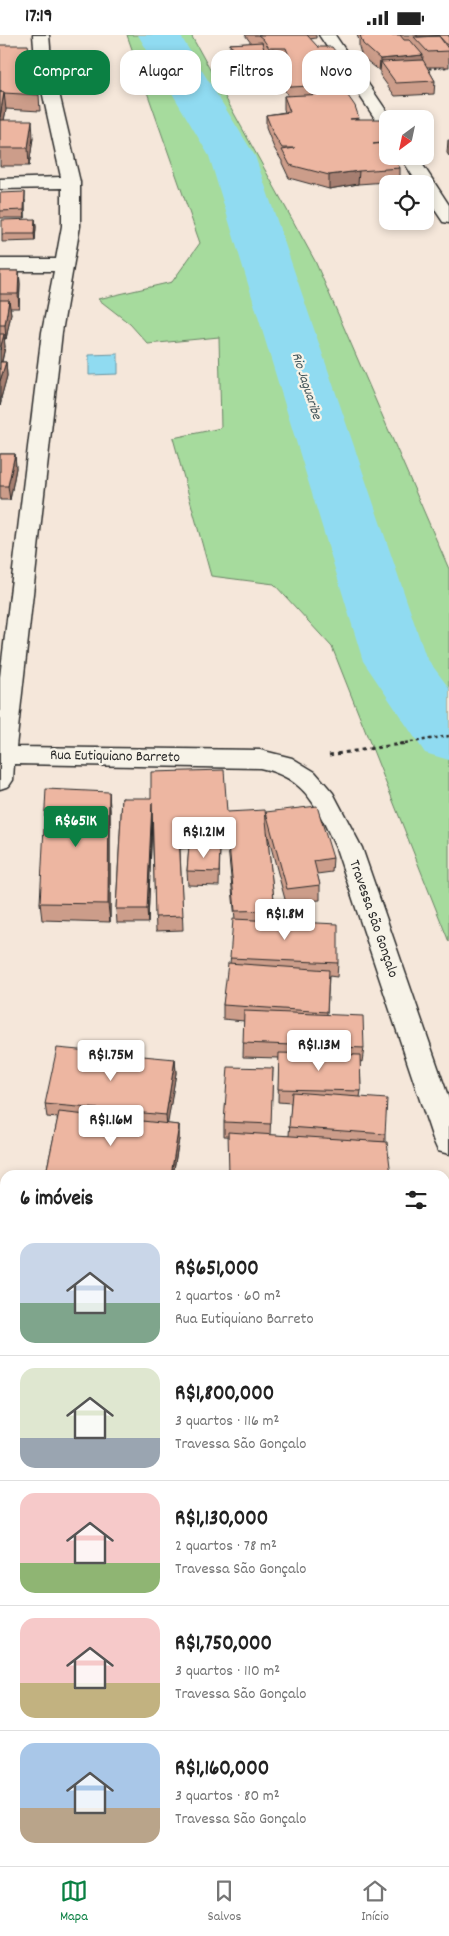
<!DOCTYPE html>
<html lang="pt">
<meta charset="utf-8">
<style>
body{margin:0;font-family:Dekko,sans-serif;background:#f2f2f2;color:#222;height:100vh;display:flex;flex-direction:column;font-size:19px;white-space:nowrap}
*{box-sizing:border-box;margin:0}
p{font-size:16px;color:#767676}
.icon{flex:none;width:28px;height:28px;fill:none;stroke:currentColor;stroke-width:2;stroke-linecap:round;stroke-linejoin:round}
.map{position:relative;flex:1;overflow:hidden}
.side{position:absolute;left:0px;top:1135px;width:450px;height:696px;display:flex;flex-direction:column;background:#fff;border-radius:15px 15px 0 0;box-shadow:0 2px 8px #0003}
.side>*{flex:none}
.guide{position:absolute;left:15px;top:15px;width:420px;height:45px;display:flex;gap:10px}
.needle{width:32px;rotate:213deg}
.fabs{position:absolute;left:379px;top:75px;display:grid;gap:10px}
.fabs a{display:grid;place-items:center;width:55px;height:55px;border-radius:10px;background:#fff;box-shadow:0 2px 8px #0003;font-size:25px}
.price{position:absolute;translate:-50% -42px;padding:0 11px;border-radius:5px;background:#fff;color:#222;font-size:16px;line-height:32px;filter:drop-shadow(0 1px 2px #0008)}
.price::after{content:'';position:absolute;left:50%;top:30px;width:15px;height:11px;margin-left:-8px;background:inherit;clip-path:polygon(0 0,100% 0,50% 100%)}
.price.selected{background:#0b8043;color:#fff}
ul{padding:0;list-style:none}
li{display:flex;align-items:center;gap:15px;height:125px;padding:0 20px}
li+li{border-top:1px solid #e0e0e0}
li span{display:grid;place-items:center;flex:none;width:140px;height:100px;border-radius:15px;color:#555}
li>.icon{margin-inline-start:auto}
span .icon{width:60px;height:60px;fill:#fffc;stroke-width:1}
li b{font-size:21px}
h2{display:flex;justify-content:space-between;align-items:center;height:60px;padding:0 20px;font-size:21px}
.chip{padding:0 18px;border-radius:15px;background:#fff;box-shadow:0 2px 8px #0003;font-size:18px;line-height:45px}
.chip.selected{background:#0b8043;color:#fff}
.status{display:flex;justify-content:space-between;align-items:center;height:35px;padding:0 25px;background:#fff;direction:ltr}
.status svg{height:14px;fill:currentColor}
.dock{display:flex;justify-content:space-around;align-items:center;height:70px;border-top:1px solid #e0e0e0;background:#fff;font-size:14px;color:#767676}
.dock a{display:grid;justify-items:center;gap:2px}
.dock .selected{color:#0b8043}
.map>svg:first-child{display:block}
.green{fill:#a6db9d;stroke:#688364}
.water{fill:#90dbf1;stroke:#6895a2}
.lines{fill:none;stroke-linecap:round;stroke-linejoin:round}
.river{fill:#90dbf1;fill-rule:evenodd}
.minor-casing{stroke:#2b2b2b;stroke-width:3}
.path-far2{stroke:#2b2b2b;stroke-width:2;stroke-dasharray:2.5 2.5;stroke-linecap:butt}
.path-far1{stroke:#2b2b2b;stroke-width:2.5;stroke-dasharray:3 3;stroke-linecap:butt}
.path{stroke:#2b2b2b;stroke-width:3;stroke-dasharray:4 4;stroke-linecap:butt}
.minor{fill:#f7f3e8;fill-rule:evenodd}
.wall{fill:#cc9d8a;stroke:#2b2b2b}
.shaded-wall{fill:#a67f71;stroke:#2b2b2b}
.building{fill:#edb6a1;stroke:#2b2b2b}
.labels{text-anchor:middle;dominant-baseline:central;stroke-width:4.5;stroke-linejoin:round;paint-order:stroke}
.far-water-label{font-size:14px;font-style:italic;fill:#44575c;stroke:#f7f3e8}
.street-label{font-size:15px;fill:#2b2b2b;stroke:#f7f3e8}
</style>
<div class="status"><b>17:19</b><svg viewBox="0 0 49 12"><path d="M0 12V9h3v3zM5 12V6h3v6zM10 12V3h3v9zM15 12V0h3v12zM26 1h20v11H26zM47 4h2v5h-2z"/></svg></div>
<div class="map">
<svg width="449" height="1831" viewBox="0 0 449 1831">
<rect width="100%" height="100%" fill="#f5e7da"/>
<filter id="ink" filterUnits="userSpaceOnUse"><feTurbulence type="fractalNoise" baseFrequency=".02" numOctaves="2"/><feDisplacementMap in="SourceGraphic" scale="10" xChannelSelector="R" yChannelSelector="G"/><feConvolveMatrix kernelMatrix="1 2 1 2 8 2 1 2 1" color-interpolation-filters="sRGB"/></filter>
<g filter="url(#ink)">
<path class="green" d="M127 0H191L315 226 449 534V907L332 612 274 549 211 541 173 403 221 393 219 302 148 309 130 289 98 264 172 247 200 208Z"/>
<path class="water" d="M118 319V339L89 340V320Z"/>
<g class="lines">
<path class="river" d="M138 0H180L255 121 426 622 449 653V725L425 718 363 626 209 121Z"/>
<g class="minor-casing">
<path id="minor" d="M33 0H49L51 24 80 147V191L62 297 16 712 260 715 292 723 315 737 333 758 362 813 449 1064V1119L438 1116 434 1107 336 813C317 773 307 743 260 733L14 729 13 745 9 751 0 754V642L42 297 54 236H0V224H56L62 191V153L0 154V144L61 142 35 24Z
M319 0H335L392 84H388V95L382 94Z
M400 121H417L449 170V188L443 187 425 160V149H418Z"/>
</g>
<path class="path-far2" d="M424 34 449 32"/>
<path class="path-far1" d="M399 709 449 701"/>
<path class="path" d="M329 720 407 708"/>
<use href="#minor" class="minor"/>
</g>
<path class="wall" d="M245 0H316V3L310 4 318 12 357 45V58H331V59L359 83V84L388 121H407V126L396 127 400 133V146L358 149 329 154 289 143 282 128V126L274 113 266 93V80L285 77 284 74V61H288L276 40V27L287 26 286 25 268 26 265 20V30L236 32 230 22V9L251 8Z
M357 0H449V32H427L435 46 434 59 395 61 380 40V36L362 22 359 12V5Z
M0 10 39 60 40 76 6 74 4 85 33 103 29 131H0Z
M448 105H449V121L447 118Z
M0 158 25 165V183H0Z
M35 184 36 192 35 206 2 207V199Z
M0 236H19L20 249 19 273H10L11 279 6 304H4L5 312 2 327H6L7 341 1 363V367L0 371Z
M0 419H15L16 433 10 465H0Z
M109 757 110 775V887L42 885 40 868Z
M122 763 227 777 266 785V777L333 823 332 837 317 839 320 850V865L286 868 267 797 275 875V886L338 928 337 942 329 941 327 979 364 1013 362 1027 360 1026 361 1056 360 1062 385 1099V1107L224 1101V1087L273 1033 270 1100 289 1101 291 1068 278 1067 279 1023 243 1022 244 986 223 984V970L230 928 235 884 228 812H220L219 851 188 850 187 836 189 813 180 814 183 895 156 896 152 784 148 888H117L116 874Z
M175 1024 176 1038 167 1089 179 1090V1104L173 1140H46V1138L58 1083 47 1082 45 1069Z
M445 1353 449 1385V1510H445Z
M445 1534H449V1826L445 1825Z
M5 1537V1826H111L110 1831H73L0 1827V1575Z"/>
<path class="shaded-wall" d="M423 20 422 32 381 27 380 36H379L380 24Z
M4 57 6 75 1 101 0 82Z
M32 85 33 103 29 131 28 113Z
M359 136 358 149 329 154V140Z
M25 157V183L24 175Z
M35 184 36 192 35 206 34 199Z
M19 236 20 249 19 273 18 259Z
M9 265 11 279 6 304 5 290Z
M4 299 5 312 0 334V315Z
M6 327 7 341 1 363V367L0 371V346Z
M15 419 16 433 10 465 8 451Z
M109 757 110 775V887L108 869Z
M152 768V783L148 888 147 874Z
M175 1024 176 1038 167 1093 166 1080Z
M179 1090V1104L173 1140H171Z"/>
<path class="building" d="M258 0H307L318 12H332L357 45 329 46 331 50 291 52 276 27 291 26 286 13H269L263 4Z
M360 0H400L404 5H410L423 20 380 24 363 9Z
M417 0H449V12L439 1 417 2Z
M439 1 449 15V16L428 17 414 2Z
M262 7 265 18 237 19 230 9Z
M0 10H28L39 60 4 58V57H0Z
M423 25 435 46 396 48 381 27Z
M0 57H4L0 82Z
M346 58 355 71 359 83 350 84H382L388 88V107L373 109 388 108V121H392L400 133 359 136 329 140 290 130 282 115 295 113H282L274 100 266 80 290 77 284 61Z
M0 85H32L28 113H0Z
M25 157 24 175 0 176V158Z
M35 184 34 199H2V185Z
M0 236H19L18 259H0Z
M0 265H9L5 290H0Z
M0 299H4L0 315Z
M0 327H6L0 346Z
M0 419H15L8 451H0Z
M224 735 227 777 265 775 275 875 235 876 228 798 179 799 183 881 155 882 152 768 147 874H116L122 763H151V737Z
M46 754 109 757 108 869 40 868Z
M317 771 333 823 314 826 320 850 287 854 266 777Z
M189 810 220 811 219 837 187 836Z
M233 884 338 889V928L230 923Z
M228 928 329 935 327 977 223 970Z
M244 976 363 981 364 1013 243 1008Z
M57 1013 175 1024 166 1080 45 1069Z
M279 1018 360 1020 361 1056 278 1054Z
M228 1032 273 1033 271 1089 224 1087Z
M292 1057 387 1064 385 1099 289 1092Z
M59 1077 179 1090 171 1140H66L46 1138Z
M228 1097 387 1107 391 1140H229Z
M445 1353H446L449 1385V1415H445Z
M445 1422H449V1499H445Z
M445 1534H449V1813H445Z
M5 1537V1815H0V1575Z
M139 1826H285V1831H139Z"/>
</g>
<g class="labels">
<g class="far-water-label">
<text transform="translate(306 351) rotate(72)">Rio Jaguaribe</text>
</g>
<g class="street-label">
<text transform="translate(115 722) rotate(1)">Rua Eutiquiano Barreto</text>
<text transform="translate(373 884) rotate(71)">Travessa São Gonçalo</text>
</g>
</g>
</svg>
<div class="fabs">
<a><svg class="needle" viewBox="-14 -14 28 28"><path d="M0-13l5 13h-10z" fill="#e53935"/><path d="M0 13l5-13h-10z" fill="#767676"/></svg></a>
<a><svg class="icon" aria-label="locate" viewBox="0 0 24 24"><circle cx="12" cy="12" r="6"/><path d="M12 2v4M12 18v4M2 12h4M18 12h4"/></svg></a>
</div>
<b class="price selected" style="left:76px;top:813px">R$651K</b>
<b class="price" style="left:204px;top:824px">R$1.21M</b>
<b class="price" style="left:285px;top:906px">R$1.8M</b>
<b class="price" style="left:319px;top:1037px">R$1.13M</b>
<b class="price" style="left:111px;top:1047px">R$1.75M</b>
<b class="price" style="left:111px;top:1112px">R$1.16M</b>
<div class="guide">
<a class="chip selected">Comprar</a>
<a class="chip">Alugar</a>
<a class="chip">Filtros</a>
<a class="chip">Novo</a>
</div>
<section class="side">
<h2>6 imóveis<svg class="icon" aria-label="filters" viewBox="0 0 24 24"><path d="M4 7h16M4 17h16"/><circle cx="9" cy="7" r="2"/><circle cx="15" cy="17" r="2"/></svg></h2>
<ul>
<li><span style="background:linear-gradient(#c9d6e8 60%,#7fa58c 0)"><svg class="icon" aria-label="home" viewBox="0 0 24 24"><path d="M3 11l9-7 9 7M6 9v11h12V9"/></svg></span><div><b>R$651,000</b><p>2 quartos · 60 m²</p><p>Rua Eutiquiano Barreto</p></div></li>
<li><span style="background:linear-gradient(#dfe7d0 70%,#9aa5b1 0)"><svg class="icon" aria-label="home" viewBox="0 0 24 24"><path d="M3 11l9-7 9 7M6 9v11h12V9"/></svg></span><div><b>R$1,800,000</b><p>3 quartos · 116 m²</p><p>Travessa São Gonçalo</p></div></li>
<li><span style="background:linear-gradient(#f6c9c9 70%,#8fb573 0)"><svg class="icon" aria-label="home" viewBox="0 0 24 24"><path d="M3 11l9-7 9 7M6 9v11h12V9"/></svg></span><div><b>R$1,130,000</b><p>2 quartos · 78 m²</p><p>Travessa São Gonçalo</p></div></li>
<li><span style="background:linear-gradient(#f6c9c9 65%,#c2b280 0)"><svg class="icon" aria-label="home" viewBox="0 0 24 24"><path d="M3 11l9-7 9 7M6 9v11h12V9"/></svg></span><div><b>R$1,750,000</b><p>3 quartos · 110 m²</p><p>Travessa São Gonçalo</p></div></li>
<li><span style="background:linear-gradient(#a9c7e8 65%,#b9a48a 0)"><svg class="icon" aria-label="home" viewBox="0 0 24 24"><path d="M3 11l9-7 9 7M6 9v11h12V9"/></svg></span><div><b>R$1,160,000</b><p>3 quartos · 80 m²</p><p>Travessa São Gonçalo</p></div></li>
</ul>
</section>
</div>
<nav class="dock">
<a class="selected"><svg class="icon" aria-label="map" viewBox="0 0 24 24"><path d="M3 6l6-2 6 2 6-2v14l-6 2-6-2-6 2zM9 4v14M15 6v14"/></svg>Mapa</a>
<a><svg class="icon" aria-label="saved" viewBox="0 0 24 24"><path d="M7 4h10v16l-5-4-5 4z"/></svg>Salvos</a>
<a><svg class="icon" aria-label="home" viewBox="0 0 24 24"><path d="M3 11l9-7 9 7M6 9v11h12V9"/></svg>Início</a>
</nav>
